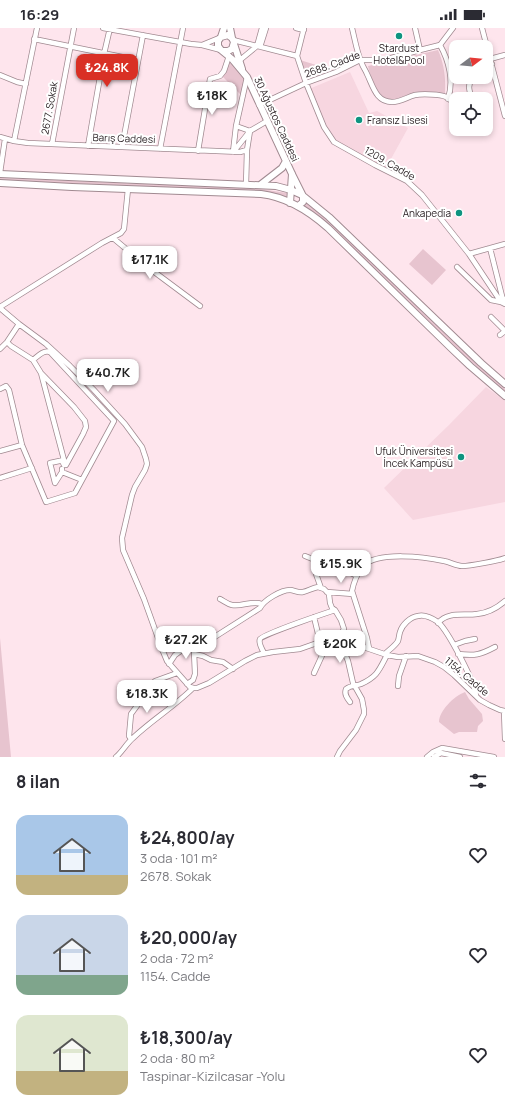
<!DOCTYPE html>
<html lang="tr">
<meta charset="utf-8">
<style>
body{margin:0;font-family:Manrope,sans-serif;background:#f7f7f7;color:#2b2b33;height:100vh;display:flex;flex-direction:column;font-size:15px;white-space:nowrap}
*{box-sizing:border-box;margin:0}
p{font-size:13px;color:#7c7c81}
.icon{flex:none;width:22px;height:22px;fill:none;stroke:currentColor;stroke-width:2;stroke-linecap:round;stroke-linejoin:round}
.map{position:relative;height:729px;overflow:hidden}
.sheet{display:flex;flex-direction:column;background:#fff;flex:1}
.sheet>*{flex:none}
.needle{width:26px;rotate:74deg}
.controls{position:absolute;left:449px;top:12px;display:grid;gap:8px}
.controls a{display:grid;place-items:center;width:44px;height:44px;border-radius:8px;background:#fff;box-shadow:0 2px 6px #0003;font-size:20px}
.price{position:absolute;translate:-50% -34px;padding:0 9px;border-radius:8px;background:#fff;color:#222;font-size:13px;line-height:26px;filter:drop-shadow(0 1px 2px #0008)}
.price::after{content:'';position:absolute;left:50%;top:24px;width:12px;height:9px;margin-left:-6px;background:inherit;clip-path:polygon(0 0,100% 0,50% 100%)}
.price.active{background:#d93025;color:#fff}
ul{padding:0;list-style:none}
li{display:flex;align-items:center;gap:12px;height:100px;padding:0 16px}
li span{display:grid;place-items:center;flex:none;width:112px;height:80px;border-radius:12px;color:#555}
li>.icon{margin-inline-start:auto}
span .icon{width:48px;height:48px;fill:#fffc;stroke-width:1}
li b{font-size:17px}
h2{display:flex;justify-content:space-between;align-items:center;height:48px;padding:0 16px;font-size:17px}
.status{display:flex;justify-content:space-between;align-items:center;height:28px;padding:0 20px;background:#fff;direction:ltr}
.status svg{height:11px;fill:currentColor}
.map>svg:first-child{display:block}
.built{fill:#f7d6e0}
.green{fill:#e7c4cf}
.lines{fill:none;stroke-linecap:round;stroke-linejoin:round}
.minor-casing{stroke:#a18a91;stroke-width:6}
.major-casing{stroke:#a18a91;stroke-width:8}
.minor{stroke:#fff;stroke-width:4.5}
.major{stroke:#fff;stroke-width:6}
.poi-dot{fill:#0e9480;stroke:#fff;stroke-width:1.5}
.labels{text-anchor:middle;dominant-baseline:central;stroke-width:4;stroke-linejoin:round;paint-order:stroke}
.poi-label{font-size:10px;fill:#2c2326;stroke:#fff;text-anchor:end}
.street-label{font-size:10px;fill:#2c2326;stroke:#fff}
</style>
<div class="status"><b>16:29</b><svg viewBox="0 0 49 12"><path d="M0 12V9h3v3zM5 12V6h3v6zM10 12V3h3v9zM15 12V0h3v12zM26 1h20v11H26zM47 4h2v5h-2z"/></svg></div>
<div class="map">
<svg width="505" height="729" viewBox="0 0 505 729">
<rect width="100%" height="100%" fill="#fee5ed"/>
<path class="built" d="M350 44 369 85 377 83 408 100 386 140 341 116 333 110 309 61Z
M486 359 505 373V474L413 492 384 460 449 397Z"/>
<path class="green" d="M438 22C444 35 446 51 445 65 435 65 423 63 413 65 407 66 402 70 396 72 379 75 371 51 368 38Z
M230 30 245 52 241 67 223 49Z
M300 32 329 41 305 52Z
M0 150 260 161 287 165 286 170 263 163 12 153 0 152Z
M306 174 327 191 447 308 505 361V364L444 309 324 192 315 185 304 178Z
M423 221 446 242 432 257 409 236Z
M0 610 11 729H0Z
M465 664 469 671 482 686 483 693 478 698 477 704H459L454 706 439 694C439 683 454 668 465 664Z"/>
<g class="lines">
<g class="minor-casing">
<path id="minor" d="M103 0 191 16 202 17 221 22
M296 0 304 2
M304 0 297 28 306 55 324 99 334 114 375 137 407 153 422 167 469 226 501 274 505 276
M352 0C355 12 357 25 362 36 363 39 366 43 367 46 373 58 376 74 392 74 401 74 407 69 415 67 421 66 441 66 446 69 451 72 450 73 456 75
M415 0 420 22
M482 0 505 88
M34 11 137 32
M233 12 297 28
M202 17 219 10
M440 17C449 33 454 53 448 71
M260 19 266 0
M490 31 505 27
M240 32 257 18 262 0
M486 40 492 36
M0 47 17 54 26 56
M472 71C469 62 467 57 473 49
M259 77 306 55 336 44 360 32H384L420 22 440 17 453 0
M0 109 14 113 28 115 240 124 247 122
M14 113 37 0
M52 116 74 0
M88 118 104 26 110 0
M122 119 143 7
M160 121 183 0
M198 123 210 51 220 48 224 43 229 28
M234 123 250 103 236 98
M233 124 236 98 247 49
M0 145 5 111
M246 157 247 122 250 103 267 93
M113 210 149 240 200 278
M490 220 503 272 505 271
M469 226 505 216
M457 239 491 272 501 274
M0 279 102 215 121 205 124 201 128 161
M0 280 19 296 46 316 70 338 93 361 125 396 142 419 146 431 147 436 145 442 135 459 132 467 122 510 123 522 144 571 162 621 167 633 190 659 193 660
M491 289 505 303
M500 307 505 303
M7 314 11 318 33 332 41 345 74 379 85 393 86 399 83 406 66 437H64L63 435 64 432 41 345
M0 321 7 314 19 296
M0 361 6 358 9 362 22 417 46 474 75 465 114 393 50 324C43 322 38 328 33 332
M0 423 22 417
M62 441V444L82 452
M62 444 55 455 50 435 64 432
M0 450 32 440
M305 528 320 534 339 539 357 548
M316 546 321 560
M327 564 353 566
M220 571C224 573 227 576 232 577 242 579 252 572 262 576
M314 589 320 614
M438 595C448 583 464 588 477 586 488 585 497 580 505 573
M454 617 465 613 475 611
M369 620 367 610 352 563C353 557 358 542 363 538 378 523 425 529 444 533 450 534 456 538 462 538 470 538 497 533 505 530
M264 625C262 621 258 615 260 611 261 607 326 585 335 582
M194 626 203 628 211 632 223 634 233 641
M385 626C389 622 395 618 398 613 399 610 399 607 400 604 402 597 410 589 418 588 425 586 432 590 438 594 448 603 475 654 476 668
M458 626C475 628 480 627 495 619
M169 636 175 627 182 622 213 610 260 580C264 572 281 562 290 562 294 562 298 565 303 564 308 563 312 560 318 559L324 561 329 566 330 575 332 580 335 582 341 592 344 601 341 606 337 610
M314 645 330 610
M187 656 193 652 195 646 194 624 196 616
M398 658 399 648 406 628
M193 660H197L209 655 245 633 257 627 273 624 300 621 334 609 387 627 398 629 418 628 435 634 444 639 454 647 480 672 489 677 500 682 505 683
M350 674C347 670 344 666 346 661 351 657 356 658 361 656 378 648 379 642 387 627
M504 683 505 711
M131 711 129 708 131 686 155 653 177 645
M116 729C123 723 126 716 133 710 152 692 175 678 193 660
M337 729 340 723 356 702 364 686V682L362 671 353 655 348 633 341 616 340 611
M427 729 433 724 442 720 494 729
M434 729 441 725 460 729"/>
</g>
<g class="major-casing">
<path id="major" d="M224 0 221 9 218 13V18L221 22 232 31 247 49 292 146 303 168V174L298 178
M230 0 232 10
M221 9 228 7 232 10 234 14 232 21 228 23H223
M234 16 242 41
M0 146 276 158 291 162 302 167 329 189 481 335 505 356
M0 155 72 159 261 166C287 169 310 184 328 200L451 320 470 338 505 368
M260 157 282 140 286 133
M290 175 292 146"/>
</g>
<use href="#minor" class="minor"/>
<use href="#major" class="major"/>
</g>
<g class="poi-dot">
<circle cx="399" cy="8" r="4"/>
<circle cx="359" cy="92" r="4"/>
<circle cx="459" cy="185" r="4"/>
<circle cx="461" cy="429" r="4"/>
</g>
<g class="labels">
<g class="poi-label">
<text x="399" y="20" text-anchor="middle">Stardust<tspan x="399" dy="12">Hotel&amp;Pool</tspan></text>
<text x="367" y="92" text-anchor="start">Fransız Lisesi</text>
<text x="451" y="185">Ankapedia</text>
<text x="453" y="423">Ufuk Üniversitesi<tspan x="453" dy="12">İncek Kampüsü</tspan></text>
</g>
<g class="street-label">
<text transform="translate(332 36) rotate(-20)">2688. Cadde</text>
<text transform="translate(49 80) rotate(-80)">2677. Sokak</text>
<text transform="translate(277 91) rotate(65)">30 Ağustos Caddesi</text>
<text transform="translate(124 110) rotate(2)">Barış Caddesi</text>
<text transform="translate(390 135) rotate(30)">1209. Cadde</text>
<text transform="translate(467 648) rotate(40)">1154. Cadde</text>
</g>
</g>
</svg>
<div class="controls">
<a><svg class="needle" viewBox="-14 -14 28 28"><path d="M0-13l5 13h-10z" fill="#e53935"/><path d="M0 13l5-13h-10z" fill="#7c7c81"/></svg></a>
<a><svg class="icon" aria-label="locate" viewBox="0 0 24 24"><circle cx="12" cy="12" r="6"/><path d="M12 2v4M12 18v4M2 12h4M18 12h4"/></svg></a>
</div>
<b class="price active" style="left:107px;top:60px">₺24.8K</b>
<b class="price" style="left:212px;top:88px">₺18K</b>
<b class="price" style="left:150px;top:252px">₺17.1K</b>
<b class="price" style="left:108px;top:365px">₺40.7K</b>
<b class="price" style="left:341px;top:556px">₺15.9K</b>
<b class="price" style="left:186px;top:632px">₺27.2K</b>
<b class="price" style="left:340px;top:636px">₺20K</b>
<b class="price" style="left:147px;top:686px">₺18.3K</b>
</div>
<section class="sheet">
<h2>8 ilan<svg class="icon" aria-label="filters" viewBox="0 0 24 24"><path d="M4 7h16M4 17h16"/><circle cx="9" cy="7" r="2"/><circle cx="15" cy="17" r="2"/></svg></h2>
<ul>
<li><span style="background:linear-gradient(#a9c7e8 75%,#c2b280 0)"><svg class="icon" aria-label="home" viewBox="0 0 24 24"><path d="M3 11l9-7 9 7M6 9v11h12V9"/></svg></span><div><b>₺24,800/ay</b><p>3 oda · 101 m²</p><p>2678. Sokak</p></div><svg class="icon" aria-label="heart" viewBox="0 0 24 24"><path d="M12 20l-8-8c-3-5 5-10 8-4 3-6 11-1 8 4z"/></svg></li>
<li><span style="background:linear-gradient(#c9d6e8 75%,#7fa58c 0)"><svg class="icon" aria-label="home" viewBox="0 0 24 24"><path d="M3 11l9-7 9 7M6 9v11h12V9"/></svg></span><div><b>₺20,000/ay</b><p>2 oda · 72 m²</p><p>1154. Cadde</p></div><svg class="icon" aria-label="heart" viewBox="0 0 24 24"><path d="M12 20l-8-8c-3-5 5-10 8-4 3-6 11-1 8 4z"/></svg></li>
<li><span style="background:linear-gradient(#dfe7d0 70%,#c2b280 0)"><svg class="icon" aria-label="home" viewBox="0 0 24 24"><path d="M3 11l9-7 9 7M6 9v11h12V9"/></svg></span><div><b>₺18,300/ay</b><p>2 oda · 80 m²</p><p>Taspinar-Kizilcasar -Yolu</p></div><svg class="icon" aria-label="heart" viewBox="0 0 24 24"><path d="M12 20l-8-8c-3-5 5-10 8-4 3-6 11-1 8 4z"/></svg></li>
</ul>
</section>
